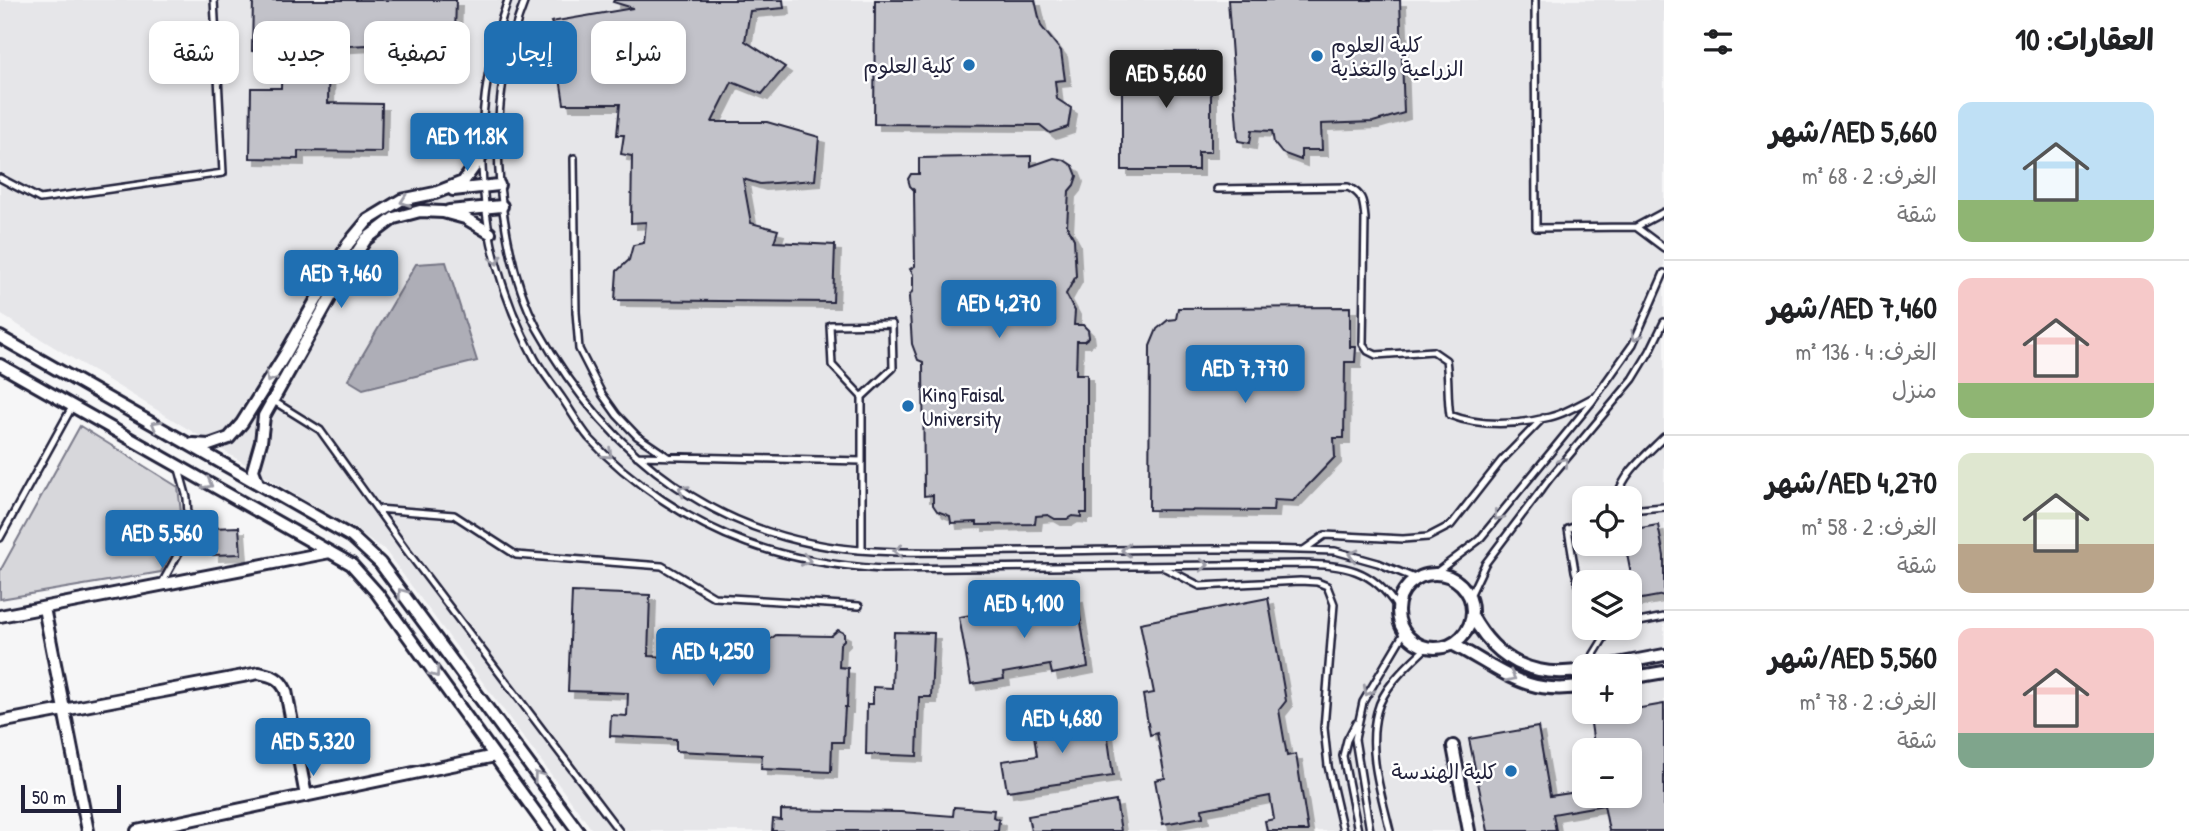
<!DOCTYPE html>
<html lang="ar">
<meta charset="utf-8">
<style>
body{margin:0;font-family:"Patrick Hand","Playpen Sans Arabic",sans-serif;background:#f6f6f6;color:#202124;direction:rtl;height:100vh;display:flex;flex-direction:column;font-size:26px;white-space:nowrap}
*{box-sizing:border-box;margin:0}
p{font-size:23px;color:#757577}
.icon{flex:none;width:38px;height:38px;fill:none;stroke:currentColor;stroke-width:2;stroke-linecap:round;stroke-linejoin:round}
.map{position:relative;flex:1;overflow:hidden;direction:ltr}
.sheet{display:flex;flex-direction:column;background:#fff;width:525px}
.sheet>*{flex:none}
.hud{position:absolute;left:21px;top:21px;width:665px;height:63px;direction:rtl;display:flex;gap:14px}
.buttons{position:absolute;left:1572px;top:486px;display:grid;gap:14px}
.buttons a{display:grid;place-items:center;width:70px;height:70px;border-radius:14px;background:#fff;box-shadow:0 4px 10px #0003;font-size:35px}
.scale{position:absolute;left:21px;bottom:18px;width:100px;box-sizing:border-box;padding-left:7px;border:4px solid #22223b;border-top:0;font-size:19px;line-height:24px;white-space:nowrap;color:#22223b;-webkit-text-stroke:5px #fff;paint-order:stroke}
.price{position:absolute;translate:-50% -60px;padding:0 16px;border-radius:7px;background:#1f6fb2;color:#fff;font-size:23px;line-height:46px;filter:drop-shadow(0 2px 4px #0008)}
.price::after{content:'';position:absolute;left:50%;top:42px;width:21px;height:16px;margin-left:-10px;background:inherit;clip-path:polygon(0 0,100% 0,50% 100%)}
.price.selected{background:#222;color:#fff}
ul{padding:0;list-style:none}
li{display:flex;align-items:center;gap:21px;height:175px;padding:0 35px}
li+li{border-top:2px solid #e0e0e0}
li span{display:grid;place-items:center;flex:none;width:196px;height:140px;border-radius:14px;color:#555}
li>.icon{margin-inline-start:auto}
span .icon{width:84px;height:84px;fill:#fffc;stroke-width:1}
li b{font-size:30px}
h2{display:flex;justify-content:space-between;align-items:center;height:84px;padding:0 35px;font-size:30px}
.pill{padding:0 24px;border-radius:14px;background:#fff;box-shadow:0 4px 10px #0003;font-size:24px;line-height:63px}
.pill.selected{background:#1f6fb2;color:#fff}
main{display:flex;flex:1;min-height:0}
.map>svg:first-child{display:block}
.built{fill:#e6e6e9;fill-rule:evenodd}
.green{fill:#d7d7db;stroke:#7c7c8b;stroke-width:2}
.water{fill:#aeaeb7;stroke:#767685;stroke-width:2}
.building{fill:#c2c2c9;stroke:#22223b;stroke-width:2;filter:url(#shadow)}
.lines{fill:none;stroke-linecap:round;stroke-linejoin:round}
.service-casing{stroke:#22223b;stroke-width:10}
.minor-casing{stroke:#22223b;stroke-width:16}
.service{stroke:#fff;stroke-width:5}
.minor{stroke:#fff;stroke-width:10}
.oneway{stroke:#9c9ca7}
.poi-dot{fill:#1f6fb2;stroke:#fff;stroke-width:2.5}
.labels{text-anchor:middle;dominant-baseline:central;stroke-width:5;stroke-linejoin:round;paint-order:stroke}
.poi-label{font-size:21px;fill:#22223b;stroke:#fff;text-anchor:start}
</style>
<main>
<section class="sheet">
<h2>العقارات: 10<svg class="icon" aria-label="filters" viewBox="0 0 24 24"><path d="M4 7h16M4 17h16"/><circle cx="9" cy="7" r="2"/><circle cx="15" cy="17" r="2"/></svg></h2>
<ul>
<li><span style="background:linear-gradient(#bfe0f5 70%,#8fb573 0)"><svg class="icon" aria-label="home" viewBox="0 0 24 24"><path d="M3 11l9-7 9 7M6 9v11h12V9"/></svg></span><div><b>AED 5,660/شهر</b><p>الغرف: 2 · 68 m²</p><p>شقة</p></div></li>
<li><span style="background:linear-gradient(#f6c9c9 75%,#8fb573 0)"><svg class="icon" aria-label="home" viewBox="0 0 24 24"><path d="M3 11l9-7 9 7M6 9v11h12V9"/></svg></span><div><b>AED 7,460/شهر</b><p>الغرف: 4 · 136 m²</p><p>منزل</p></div></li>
<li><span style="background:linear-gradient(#dfe7d0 65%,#b9a48a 0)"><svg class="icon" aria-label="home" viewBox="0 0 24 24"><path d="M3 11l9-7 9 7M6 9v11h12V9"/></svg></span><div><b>AED 4,270/شهر</b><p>الغرف: 2 · 58 m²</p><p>شقة</p></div></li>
<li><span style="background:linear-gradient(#f6c9c9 75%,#7fa58c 0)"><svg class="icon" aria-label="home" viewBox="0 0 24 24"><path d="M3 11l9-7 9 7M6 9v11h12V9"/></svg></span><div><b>AED 5,560/شهر</b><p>الغرف: 2 · 78 m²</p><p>شقة</p></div></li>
</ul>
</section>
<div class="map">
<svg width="1664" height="831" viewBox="0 0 1664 831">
<defs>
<filter id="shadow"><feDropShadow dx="6" dy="6" stdDeviation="0" flood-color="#0004"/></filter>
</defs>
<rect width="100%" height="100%" fill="#f6f6f7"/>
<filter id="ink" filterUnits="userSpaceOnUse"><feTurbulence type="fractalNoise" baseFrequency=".0143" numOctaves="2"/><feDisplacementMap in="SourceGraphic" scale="14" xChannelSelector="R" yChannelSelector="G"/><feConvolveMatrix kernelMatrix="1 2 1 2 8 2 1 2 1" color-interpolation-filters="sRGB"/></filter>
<g filter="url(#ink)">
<path class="built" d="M0 0H1664V831H593L384 549 0 314ZM1584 499H1629V544H1584ZM1584 583H1629V628H1584ZM1584 667H1629V712H1584ZM1584 751H1629V796H1584Z"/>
<path class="green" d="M80 426 178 487 183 530 161 572 0 599V571Z"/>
<path class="water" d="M446 262 477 361 363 389 348 380 416 264Z"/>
<path class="building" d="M253 0H456L454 67 407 66V52L382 51 368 45 329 47 328 103 382 104 381 152 298 151V159L250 158 251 88H281L282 52 252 51Z
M614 0H783L784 8 750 11 745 41 785 67 762 94 732 82 712 122H767L819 137 815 180 760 184 743 179 751 223 778 230 774 242 835 245 833 302 615 300 617 271 629 260 633 245 644 243 646 222 631 223 632 156 621 154 624 135H617L620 104H564L560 78 569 66 551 22 633 8 613 2Z
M875 0H1035L1041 26 1061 51 1065 80 1055 81 1057 99 1071 108 1068 127 1050 133 1040 125 874 124Z
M1228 0H1400L1404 113 1373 122 1321 124 1322 150H1301V160L1282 153 1274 143 1272 131 1252 130 1250 143 1238 141Z
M1122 52H1211V152H1198V170H1122Z
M1031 156V166L1054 158 1064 160 1073 166 1077 176 1074 185 1069 191 1067 226 1074 239 1076 276 1066 294 1075 311 1074 325H1083L1088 330 1089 337 1084 341H1077L1076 374H1087V513H1081V517L1072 516 1067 519H1055L1048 515 1036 516 1035 524 977 525V522L951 523 950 516 937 511 933 505V495L924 496 923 362 918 360 912 344 909 297 913 290V274L910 269 915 266 914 190 910 186 908 179 911 174H919V158Z
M1350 307V347H1356L1355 362H1345L1344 438H1334L1335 457 1293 501 1274 500 1273 511 1149 510 1150 346 1157 329 1168 320 1176 319 1178 308Z
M1658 525 1664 556V595L1636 600 1625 544H1629V530Z
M239 527 241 554 213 555 212 528Z
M572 592 650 595 648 656 690 658 696 652 726 665 727 647 764 650V644L776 635 831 636 838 630 844 633V640L840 644 839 667 848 668 847 707H845L843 742H832L831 772 761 769 762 755 676 751V739L610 736 611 715 627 716 628 693 568 691Z
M1077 597 1088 667 1052 674 1050 665 1003 673 1004 679 971 684 959 617Z
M1268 598 1286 701 1279 710 1287 756 1296 754 1308 831H1267L1265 821 1274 819 1270 796 1202 809 1203 817 1163 824 1155 780 1165 778 1157 733 1150 735 1143 695 1154 693 1140 623Z
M894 632 934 633 931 697H919L917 756 866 754 867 704H873V687L892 688Z
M1664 704V831H1609L1604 805 1553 814 1556 831H1488L1469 739 1538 727 1550 796 1584 791V796H1629V751H1595L1590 717 1629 712V710Z
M1091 713 1094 733 1107 731 1113 776 1007 791 1002 761 1037 756 1032 721Z
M1116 801 1121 831H1031L1028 816Z
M954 807 994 810 993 817 999 820 998 831H772L773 819 781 820V810L901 812 953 816Z"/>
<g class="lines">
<g class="service-casing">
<path id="service" d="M508 0C466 119 474 248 535 359 543 373 553 385 562 398 571 411 579 426 589 438 629 482 691 523 747 543 791 559 835 566 882 569L1301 564C1344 565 1372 568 1397 607
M525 0C495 76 492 156 507 235 513 268 522 299 537 328 609 458 722 544 874 551 925 554 977 551 1028 551 1130 550 1233 547 1335 551L1378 563 1417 579
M1535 0 1536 228 1636 227
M574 158 576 312 579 349 602 394 617 415 637 436 668 457
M0 178 40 199 223 173 214 0
M1217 189 1348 187C1364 195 1363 202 1365 218L1363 344 1368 351 1376 355 1433 351 1446 360C1449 379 1447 397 1450 415 1480 427 1519 425 1550 417 1565 414 1581 403 1596 396
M1664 212 1636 227 1664 248
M272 400 320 430 407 551 619 831
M637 456 862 461
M1616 499C1624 472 1645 456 1664 437
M377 509 454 515 516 555 662 566 714 597 859 606
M1629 510 1664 507
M1584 523 1568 529 1575 571 1584 602
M0 538 72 407
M1305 549 1325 535 1403 539 1428 537 1451 525 1501 461 1543 418
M862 550V397L893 368 892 324 830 325 832 365 862 397
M1165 568 1200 586 1300 581 1317 582 1327 586 1334 604 1324 728 1328 766 1343 831
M1434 574 1479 540 1591 403 1633 344 1664 273
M162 583 189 534 187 498 179 469
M1469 598 1485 564 1550 478 1633 379 1650 351 1664 322
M1629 624 1664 617
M1586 667 1610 628
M1356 723 1347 740 1343 756 1358 831
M1370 831 1355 739 1363 702 1404 633
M1390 831C1381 793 1367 751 1377 712 1383 687 1408 665 1426 648"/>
</g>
<g class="minor-casing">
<path id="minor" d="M453 190 499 185
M449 211 502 206
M0 337 352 537 380 563 578 831
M0 365 351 564 377 593 549 831
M193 444 209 445 229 438 242 423 286 353 348 244 368 220 401 200 435 193 463 182 481 157
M258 483 253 470 261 442 264 416 348 266 366 239 394 218 420 211 443 212 465 218 490 233
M1398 611a37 37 0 1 1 74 0a37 37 0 1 1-74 0Z
M44 608 88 831
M0 616 330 552
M1472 616C1497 661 1533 679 1584 670
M1452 644C1501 669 1525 697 1584 686
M1601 667 1664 655
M1629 678 1664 672
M0 722 259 673C273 676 280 678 286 691L306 796
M1453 746 1469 831
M137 831 495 756"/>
</g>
<use href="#service" class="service"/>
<use href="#minor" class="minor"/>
</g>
<defs><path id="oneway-chevron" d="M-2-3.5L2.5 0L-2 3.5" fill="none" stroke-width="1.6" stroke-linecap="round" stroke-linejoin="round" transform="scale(1.75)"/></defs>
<g class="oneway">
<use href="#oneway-chevron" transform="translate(405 201) rotate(161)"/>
<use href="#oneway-chevron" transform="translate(496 260) rotate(76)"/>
<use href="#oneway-chevron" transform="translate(1636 336) rotate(115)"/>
<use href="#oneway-chevron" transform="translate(270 378) rotate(122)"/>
<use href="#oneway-chevron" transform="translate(156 425) rotate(-150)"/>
<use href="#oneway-chevron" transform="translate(608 454) rotate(43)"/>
<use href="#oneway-chevron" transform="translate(1564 462) rotate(-50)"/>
<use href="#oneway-chevron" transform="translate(208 484) rotate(29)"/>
<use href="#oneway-chevron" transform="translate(683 490) rotate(-149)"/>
<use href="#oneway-chevron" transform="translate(1498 516) rotate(128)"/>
<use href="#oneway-chevron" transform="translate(1126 550) rotate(179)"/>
<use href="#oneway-chevron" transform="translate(898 551) rotate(-179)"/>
<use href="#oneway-chevron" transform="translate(1353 555) rotate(-165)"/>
<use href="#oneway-chevron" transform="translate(806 560) rotate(12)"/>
<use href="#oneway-chevron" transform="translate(1204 565) rotate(-1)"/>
<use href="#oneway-chevron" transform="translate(402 593) rotate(-127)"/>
<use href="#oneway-chevron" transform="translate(435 673) rotate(54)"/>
<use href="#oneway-chevron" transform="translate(1511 677) rotate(27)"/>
<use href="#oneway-chevron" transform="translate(1368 691) rotate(118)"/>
<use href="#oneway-chevron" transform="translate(538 776) rotate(-126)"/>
</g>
</g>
<g class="poi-dot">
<circle cx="1317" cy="56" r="7"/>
<circle cx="969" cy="65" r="7"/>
<circle cx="908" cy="406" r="7"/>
<circle cx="1511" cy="771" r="7"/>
</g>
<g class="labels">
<g class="poi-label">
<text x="1331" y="44">كلية العلوم<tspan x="1331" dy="24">الزراعية والتغذية</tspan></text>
<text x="955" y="65" text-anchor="end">كلية العلوم</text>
<text x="922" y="394">King Faisal<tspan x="922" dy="24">University</tspan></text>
<text x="1497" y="771" text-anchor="end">كلية الهندسة</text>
</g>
</g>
</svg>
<div class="buttons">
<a><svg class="icon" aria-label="locate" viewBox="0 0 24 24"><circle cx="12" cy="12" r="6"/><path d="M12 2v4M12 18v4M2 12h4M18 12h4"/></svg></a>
<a><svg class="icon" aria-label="layers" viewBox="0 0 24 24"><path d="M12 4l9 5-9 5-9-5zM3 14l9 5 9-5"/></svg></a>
<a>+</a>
<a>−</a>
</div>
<div class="scale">50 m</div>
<b class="price selected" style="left:1166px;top:110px">AED 5,660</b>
<b class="price" style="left:467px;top:173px">AED 11.8K</b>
<b class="price" style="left:341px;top:310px">AED 7,460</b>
<b class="price" style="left:999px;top:340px">AED 4,270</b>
<b class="price" style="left:1245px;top:405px">AED 7,770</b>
<b class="price" style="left:162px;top:570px">AED 5,560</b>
<b class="price" style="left:1024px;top:640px">AED 4,100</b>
<b class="price" style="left:713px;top:688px">AED 4,250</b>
<b class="price" style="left:1062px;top:755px">AED 4,680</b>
<b class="price" style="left:313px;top:778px">AED 5,320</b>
<div class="hud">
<a class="pill">شراء</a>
<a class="pill selected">إيجار</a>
<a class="pill">تصفية</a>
<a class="pill">جديد</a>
<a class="pill">شقة</a>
</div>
</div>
</main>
